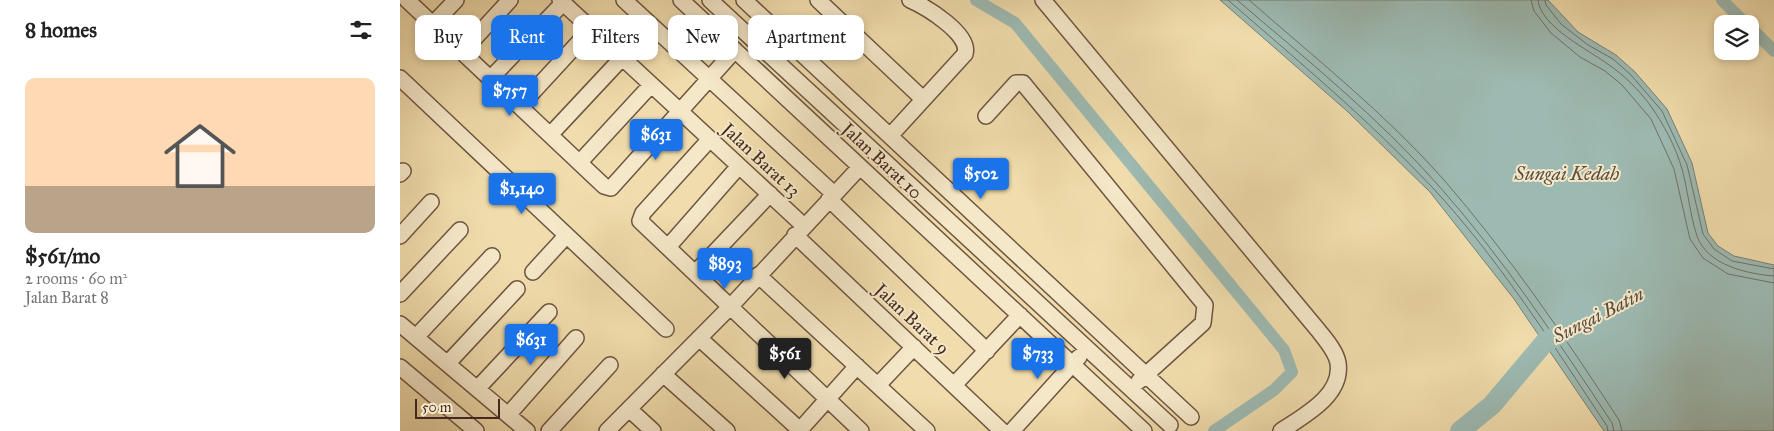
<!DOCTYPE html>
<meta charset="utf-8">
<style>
body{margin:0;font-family:"IM FELL Great Primer",serif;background:#f2f2f2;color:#222;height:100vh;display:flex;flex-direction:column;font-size:19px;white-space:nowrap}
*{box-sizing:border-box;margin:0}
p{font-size:16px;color:#767676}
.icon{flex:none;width:28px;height:28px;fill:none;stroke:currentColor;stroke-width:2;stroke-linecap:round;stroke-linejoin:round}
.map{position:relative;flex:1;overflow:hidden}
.side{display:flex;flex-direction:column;background:#fff;width:400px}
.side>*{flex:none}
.top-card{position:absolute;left:15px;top:15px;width:475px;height:45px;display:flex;gap:10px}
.buttons{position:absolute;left:1314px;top:15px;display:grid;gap:10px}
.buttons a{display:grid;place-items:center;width:45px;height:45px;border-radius:10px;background:#fff;box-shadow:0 2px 8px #0003;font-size:25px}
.scale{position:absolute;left:15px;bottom:12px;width:85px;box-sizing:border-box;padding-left:5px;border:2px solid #44291e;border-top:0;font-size:14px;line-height:18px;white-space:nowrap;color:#44291e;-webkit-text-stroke:4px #f5e8c9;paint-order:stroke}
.price{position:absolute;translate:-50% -42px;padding:0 11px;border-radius:5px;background:#1a73e8;color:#fff;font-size:16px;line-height:32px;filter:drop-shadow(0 1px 2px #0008)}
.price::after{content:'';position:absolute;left:50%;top:30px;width:15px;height:11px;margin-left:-8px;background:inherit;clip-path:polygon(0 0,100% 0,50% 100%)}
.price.selected{background:#222;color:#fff}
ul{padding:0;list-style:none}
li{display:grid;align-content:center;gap:10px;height:265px;padding:0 25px}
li+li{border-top:1px solid #e0e0e0}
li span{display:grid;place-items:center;height:155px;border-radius:10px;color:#555}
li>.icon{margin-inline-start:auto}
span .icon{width:90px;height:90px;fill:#fffc;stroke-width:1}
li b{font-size:21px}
h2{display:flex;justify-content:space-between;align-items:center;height:60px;padding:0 25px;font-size:21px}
.chip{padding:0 18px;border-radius:10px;background:#fff;box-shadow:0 2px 8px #0003;font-size:18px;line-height:45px}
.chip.selected{background:#1a73e8;color:#fff}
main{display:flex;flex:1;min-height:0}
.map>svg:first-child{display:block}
.water{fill:#9dbab2;stroke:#798077}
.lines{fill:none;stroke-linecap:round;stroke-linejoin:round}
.shore{stroke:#707268;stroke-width:1}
.canal{stroke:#9dbab2;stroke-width:12}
.river{stroke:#9dbab2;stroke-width:20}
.minor-casing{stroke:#6f5642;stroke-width:18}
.minor{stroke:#f5e8c9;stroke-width:15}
.labels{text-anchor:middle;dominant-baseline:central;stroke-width:4;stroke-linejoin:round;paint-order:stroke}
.street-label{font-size:18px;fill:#44291e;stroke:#f5e8c9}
.water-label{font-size:19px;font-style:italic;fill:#5a4d43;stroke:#f5e8c9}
</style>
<main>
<section class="side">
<h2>8 homes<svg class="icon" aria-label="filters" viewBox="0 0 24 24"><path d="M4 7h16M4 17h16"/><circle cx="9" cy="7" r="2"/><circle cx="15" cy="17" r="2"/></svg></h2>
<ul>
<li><span style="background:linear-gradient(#ffd9b3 70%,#b9a48a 0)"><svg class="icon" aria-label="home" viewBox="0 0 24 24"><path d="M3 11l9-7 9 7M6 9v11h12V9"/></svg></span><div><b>$561/mo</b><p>2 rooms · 60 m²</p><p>Jalan Barat 8</p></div></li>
</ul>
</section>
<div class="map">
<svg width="1374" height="431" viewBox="0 0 1374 431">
<rect width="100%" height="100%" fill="#f0dcac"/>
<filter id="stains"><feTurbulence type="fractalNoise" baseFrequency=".004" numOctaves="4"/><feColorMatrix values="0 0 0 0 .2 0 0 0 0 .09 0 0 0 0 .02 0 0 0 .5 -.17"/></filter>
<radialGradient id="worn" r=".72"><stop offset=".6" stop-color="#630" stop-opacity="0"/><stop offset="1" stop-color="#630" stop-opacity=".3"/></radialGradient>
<path class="water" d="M820 0H1148L1178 32 1216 55 1235 72 1267 109 1292 163 1308 233 1318 246 1334 256 1374 265V431H1204L1114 299 1030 192 947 111Z"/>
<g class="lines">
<path class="shore" d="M828 0C897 60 969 120 1032 187 1099 259 1153 345 1207 426L1208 431
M837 0C906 59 978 117 1038 185 1103 258 1158 341 1212 423L1214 431
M849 0C915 58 986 114 1044 180 1109 255 1165 337 1219 420L1222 431
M1131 0 1134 11 1151 33 1180 57 1205 71 1222 85 1251 119 1274 169 1290 239 1303 258 1328 274 1374 283
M1138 0C1140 27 1191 51 1209 65 1224 75 1239 90 1250 105 1263 123 1276 147 1282 169 1288 191 1290 215 1297 236 1307 265 1347 274 1374 276
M1145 0 1146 5 1161 24 1188 45 1213 59 1231 75 1262 111 1287 165 1303 234 1314 249 1332 261 1374 269"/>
<path class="canal" d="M576 0 615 23 884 350 892 372 874 390 814 431
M1322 0 1346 24
M1350 27 1374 51"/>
<path class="river" d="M1060 431 1092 405 1145 342 1169 330"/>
<g class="minor-casing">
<path id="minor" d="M7 0 204 186 211 188 335 50
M160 0 404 226
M224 0 434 194
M281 0 744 431
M310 0 770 425
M344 0 791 417
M418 0 523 99
M643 0 918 330C925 339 936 351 938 363 943 396 903 416 881 431
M33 24 56 0
M63 51 110 0
M0 78 266 329
M91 78 163 3
M120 106 191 29
M586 116 616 83H623L805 305 803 323 739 381
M150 135 222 58
M490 136 565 54C571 34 526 7 510 0
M310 139 243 213 240 221 461 431
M180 162 251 85
M0 174 3 171
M429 199 587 351
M395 235 602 431
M0 236 31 202
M268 247 339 166
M133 272 166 236
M295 273 370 194
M358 275 527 431
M0 294 60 230
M0 324 127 431
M16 337 92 256
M299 338 401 431
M48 363 117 289
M0 367 76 431
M263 374 327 431
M478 385 514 347
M554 385 620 315
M77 389 149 312
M229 409 253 431
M108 415 176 338
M149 431 210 365
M207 431 330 307 460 167
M399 431 457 366
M612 431 679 357"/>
</g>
<use href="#minor" class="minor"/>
</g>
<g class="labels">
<g class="street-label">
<text transform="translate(361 160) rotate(43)">Jalan Barat 13</text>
<text transform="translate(482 161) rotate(43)">Jalan Barat 10</text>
<text transform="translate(512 319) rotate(43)">Jalan Barat 9</text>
</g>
<g class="water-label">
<text x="1167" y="173">Sungai Kedah</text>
<text transform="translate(1198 315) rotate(-27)">Sungai Batin</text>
</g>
</g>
<rect width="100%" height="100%" filter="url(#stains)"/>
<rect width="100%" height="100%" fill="url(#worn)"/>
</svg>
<div class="buttons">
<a><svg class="icon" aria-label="layers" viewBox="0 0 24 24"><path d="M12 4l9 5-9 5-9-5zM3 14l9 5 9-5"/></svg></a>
</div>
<div class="scale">50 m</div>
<b class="price" style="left:110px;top:117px">$757</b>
<b class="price" style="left:256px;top:161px">$631</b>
<b class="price" style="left:581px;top:200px">$502</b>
<b class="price" style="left:122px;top:215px">$1,140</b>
<b class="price" style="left:325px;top:290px">$893</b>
<b class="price" style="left:131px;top:366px">$631</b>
<b class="price selected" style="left:385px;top:380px">$561</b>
<b class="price" style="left:638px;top:380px">$733</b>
<div class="top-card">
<a class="chip">Buy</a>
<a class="chip selected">Rent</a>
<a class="chip">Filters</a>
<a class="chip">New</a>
<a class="chip">Apartment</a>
</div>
</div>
</main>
